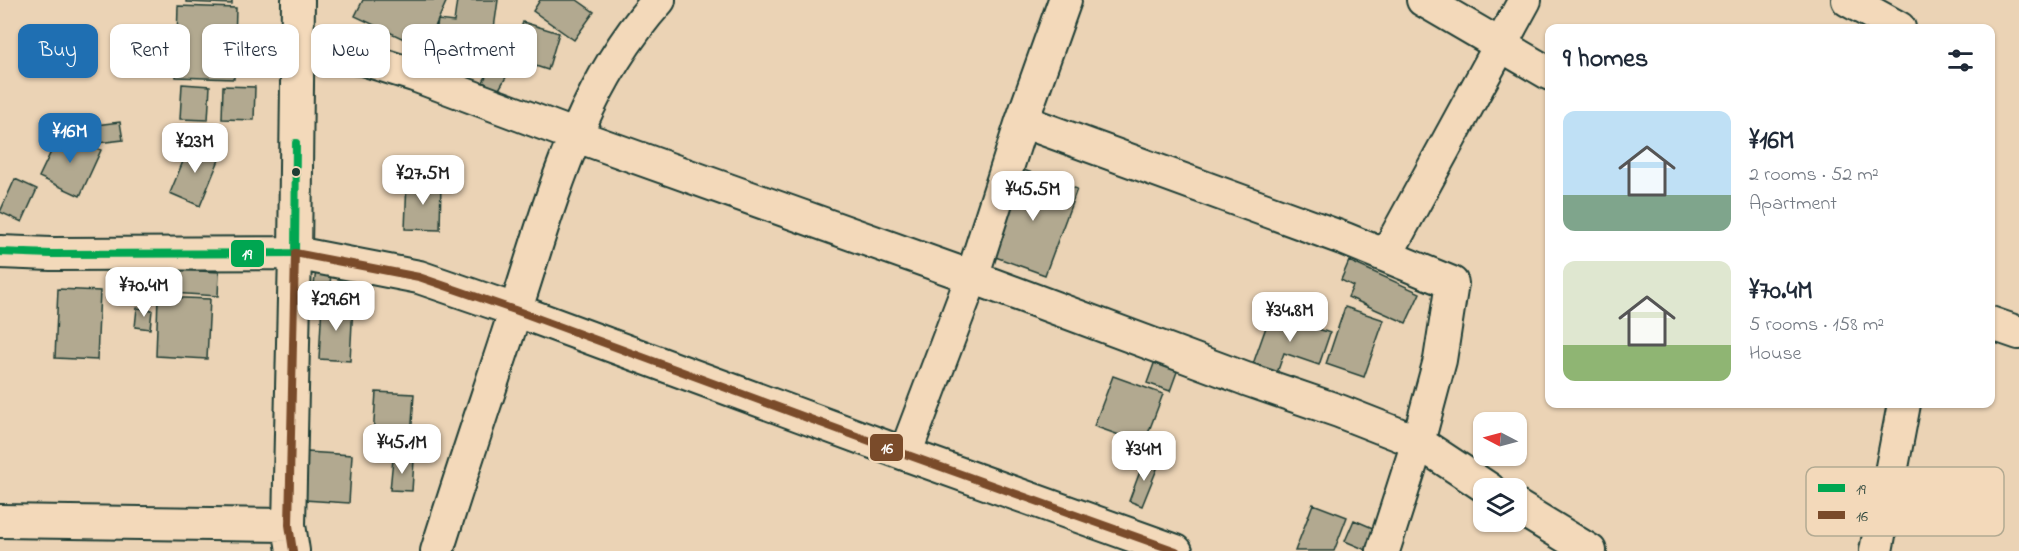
<!DOCTYPE html>
<meta charset="utf-8">
<style>
body{margin:0;font-family:"Indie Flower",sans-serif;background:#f2f2f3;color:#1f2937;height:100vh;display:flex;flex-direction:column;font-size:22px;white-space:nowrap}
*{box-sizing:border-box;margin:0}
p{font-size:20px;color:#747a83}
.icon{flex:none;width:33px;height:33px;fill:none;stroke:currentColor;stroke-width:2;stroke-linecap:round;stroke-linejoin:round}
.map{position:relative;flex:1;overflow:hidden}
.sheet{position:absolute;left:1545px;top:24px;width:450px;height:384px;display:flex;flex-direction:column;background:#fff;border-radius:12px;box-shadow:0 2px 4px #0004}
.sheet>*{flex:none}
.top-card{position:absolute;left:18px;top:24px;width:570px;height:54px;display:flex;gap:12px}
.needle{width:39px;rotate:276deg}
.fabs{position:absolute;left:1473px;top:412px;display:grid;gap:12px}
.fabs a{display:grid;place-items:center;width:54px;height:54px;border-radius:12px;background:#fff;box-shadow:0 2px 4px #0004;font-size:30px}
.price{position:absolute;translate:-50% -51px;padding:0 14px;border-radius:12px;background:#fff;color:#222;font-size:20px;line-height:39px;filter:drop-shadow(0 2px 3px #0008)}
.price::after{content:'';position:absolute;left:50%;top:36px;width:18px;height:14px;margin-left:-9px;background:inherit;clip-path:polygon(0 0,100% 0,50% 100%)}
.price.current{background:#1f6fb2;color:#fff}
ul{padding:0;list-style:none}
li{display:flex;align-items:center;gap:18px;height:150px;padding:0 18px}
li span{display:grid;place-items:center;flex:none;width:168px;height:120px;border-radius:12px;color:#555}
li>.icon{margin-inline-start:auto}
span .icon{width:72px;height:72px;fill:#fffc;stroke-width:1}
li b{font-size:26px}
h2{display:flex;justify-content:space-between;align-items:center;height:72px;padding:0 18px;font-size:26px}
.chip{padding:0 21px;border-radius:12px;background:#fff;box-shadow:0 2px 4px #0004;font-size:21px;line-height:54px}
.chip.current{background:#1f6fb2;color:#fff}
.map>svg:first-child{display:block}
.building{fill:#b2a990;stroke:#1f3d34;stroke-width:1.5}
.lines{fill:none;stroke-linecap:round;stroke-linejoin:round}
.minor-casing{stroke:#1f3d34;stroke-width:36}
.minor{stroke:#f3d9ba;stroke-width:32}
.bus-1-casing{stroke:#f3d9ba;stroke-width:12}
.bus-2-casing{stroke:#f3d9ba;stroke-width:12}
.bus-1{stroke:#00a651;stroke-width:8}
.bus-2{stroke:#7a4b2a;stroke-width:8}
.bus-dot{fill:#1f3d34;stroke:#f3d9ba;stroke-width:2}
.key{fill:#f3d9ba;stroke:#b3aa92;stroke-width:1.5}
.key-label{font-size:16px;fill:#1f3d34}
.line-badge{stroke:#f3d9ba;stroke-width:2}
.badge-label{font-size:16px;text-anchor:middle;font-weight:bold;fill:#fff}
</style>
<div class="map">
<svg width="2019" height="551" viewBox="0 0 2019 551">
<rect width="100%" height="100%" fill="#ebd3b5"/>
<filter id="ink" filterUnits="userSpaceOnUse"><feTurbulence type="fractalNoise" baseFrequency=".0167" numOctaves="2"/><feDisplacementMap in="SourceGraphic" scale="12" xChannelSelector="R" yChannelSelector="G"/><feConvolveMatrix kernelMatrix="1 2 1 2 8 2 1 2 1" color-interpolation-filters="sRGB"/></filter>
<g filter="url(#ink)">
<path class="building" d="M186 0H232V4L186 2Z
M363 0H447L425 49 355 16Z
M457 0H498L493 35 473 32 470 52 434 47 438 20 454 22Z
M540 0H577L594 12 574 40 533 11Z
M178 6 236 8 234 79 176 77Z
M523 22 559 33 548 70 511 58Z
M431 48 462 61 455 77 425 64Z
M496 58 512 67 498 91 483 82Z
M182 84 210 86 208 120 180 119Z
M223 86 255 87 254 120 222 119Z
M120 122 123 140 89 144 87 126Z
M61 131 101 150 80 196 39 177Z
M191 142 221 155 200 206 170 193Z
M1021 169 1077 189 1045 275 990 255Z
M15 179 37 189 22 222 0 212Z
M407 181 441 182 440 230 405 229Z
M1349 261 1420 293 1406 323 1348 297 1353 286 1341 280Z
M157 269 219 272 218 296 156 292Z
M316 270 331 271 330 286 314 285Z
M58 289 100 291 97 360 55 358Z
M158 297 210 299 207 359 156 356Z
M322 303 353 304 350 361 319 359Z
M1345 307 1384 320 1364 377 1326 364Z
M137 308 152 310 150 329 135 327Z
M1271 313 1330 333 1319 365 1284 353 1277 373 1253 364Z
M1155 361 1178 369 1170 391 1147 383Z
M1113 376 1163 394 1144 444 1094 426Z
M376 392 414 394 410 453 372 451Z
M307 452 352 455 349 503 304 500Z
M1145 458 1159 464 1142 506 1129 501Z
M393 459 414 460 412 491 390 490Z
M1313 504 1347 517 1334 551H1295Z
M1354 520 1375 529 1366 550 1345 541Z"/>
<g class="lines">
<g class="minor-casing">
<path id="minor" d="M1423 0 1550 74
M1848 0 1899 28
M298 52 363 59 414 75 574 135 972 277 1246 379 1339 411 1418 442 1489 489
M1022 121 1345 239 1452 283 1440 360 1418 442 1383 551
M0 252 51 254 295 253 298 0
M1386 255 1525 0
M1990 323 2019 333
M905 454 972 277 1022 121 1065 0
M1516 506 1590 551
M0 521 289 525
M293 551 289 525 295 253 419 277 515 310 905 454 1176 551
M437 551C462 471 489 392 515 312 551 201 579 89 659 0
M1876 551 1904 404"/>
</g>
<use href="#minor" class="minor"/>
<g class="bus-1-casing">
<path id="bus-1" d="M0 252 51 254 295 253 296 143"/>
</g>
<g class="bus-2-casing">
<path id="bus-2" d="M293 551 289 525 295 253 419 277 515 310 905 454 1176 551"/>
</g>
<use href="#bus-1" class="bus-1"/>
<use href="#bus-2" class="bus-2"/>
</g>
</g>
<circle class="bus-dot" cx="296" cy="172" r="5"/>
<rect x="1806" y="467" width="198" height="69" rx="9" class="key"/>
<rect x="1818" y="484" width="27" height="8" fill="#00a651"/>
<rect x="1818" y="511" width="27" height="8" fill="#7a4b2a"/>
<g class="key-label">
<text x="1856" y="494">19</text>
<text x="1856" y="521">16</text>
</g>
<g class="line-badge">
<rect x="230" y="239" width="35" height="29" rx="6" fill="#00a651"/>
<rect x="869" y="433" width="35" height="29" rx="6" fill="#7a4b2a"/>
</g>
<g class="badge-label">
<text x="247" y="259">19</text>
<text x="887" y="453">16</text>
</g>
</svg>
<div class="fabs">
<a><svg class="needle" viewBox="-14 -14 28 28"><path d="M0-13l5 13h-10z" fill="#e53935"/><path d="M0 13l5-13h-10z" fill="#747a83"/></svg></a>
<a><svg class="icon" aria-label="layers" viewBox="0 0 24 24"><path d="M12 4l9 5-9 5-9-5zM3 14l9 5 9-5"/></svg></a>
</div>
<b class="price current" style="left:70px;top:164px">¥16M</b>
<b class="price" style="left:195px;top:174px">¥23M</b>
<b class="price" style="left:423px;top:206px">¥27.5M</b>
<b class="price" style="left:1033px;top:222px">¥45.5M</b>
<b class="price" style="left:144px;top:318px">¥70.4M</b>
<b class="price" style="left:336px;top:332px">¥29.6M</b>
<b class="price" style="left:1290px;top:343px">¥34.8M</b>
<b class="price" style="left:402px;top:475px">¥45.1M</b>
<b class="price" style="left:1144px;top:482px">¥34M</b>
<div class="top-card">
<a class="chip current">Buy</a>
<a class="chip">Rent</a>
<a class="chip">Filters</a>
<a class="chip">New</a>
<a class="chip">Apartment</a>
</div>
<section class="sheet">
<h2>9 homes<svg class="icon" aria-label="filters" viewBox="0 0 24 24"><path d="M4 7h16M4 17h16"/><circle cx="9" cy="7" r="2"/><circle cx="15" cy="17" r="2"/></svg></h2>
<ul>
<li><span style="background:linear-gradient(#bfe0f5 70%,#7fa58c 0)"><svg class="icon" aria-label="home" viewBox="0 0 24 24"><path d="M3 11l9-7 9 7M6 9v11h12V9"/></svg></span><div><b>¥16M</b><p>2 rooms · 52 m²</p><p>Apartment</p></div></li>
<li><span style="background:linear-gradient(#dfe7d0 70%,#8fb573 0)"><svg class="icon" aria-label="home" viewBox="0 0 24 24"><path d="M3 11l9-7 9 7M6 9v11h12V9"/></svg></span><div><b>¥70.4M</b><p>5 rooms · 158 m²</p><p>House</p></div></li>
</ul>
</section>
</div>
